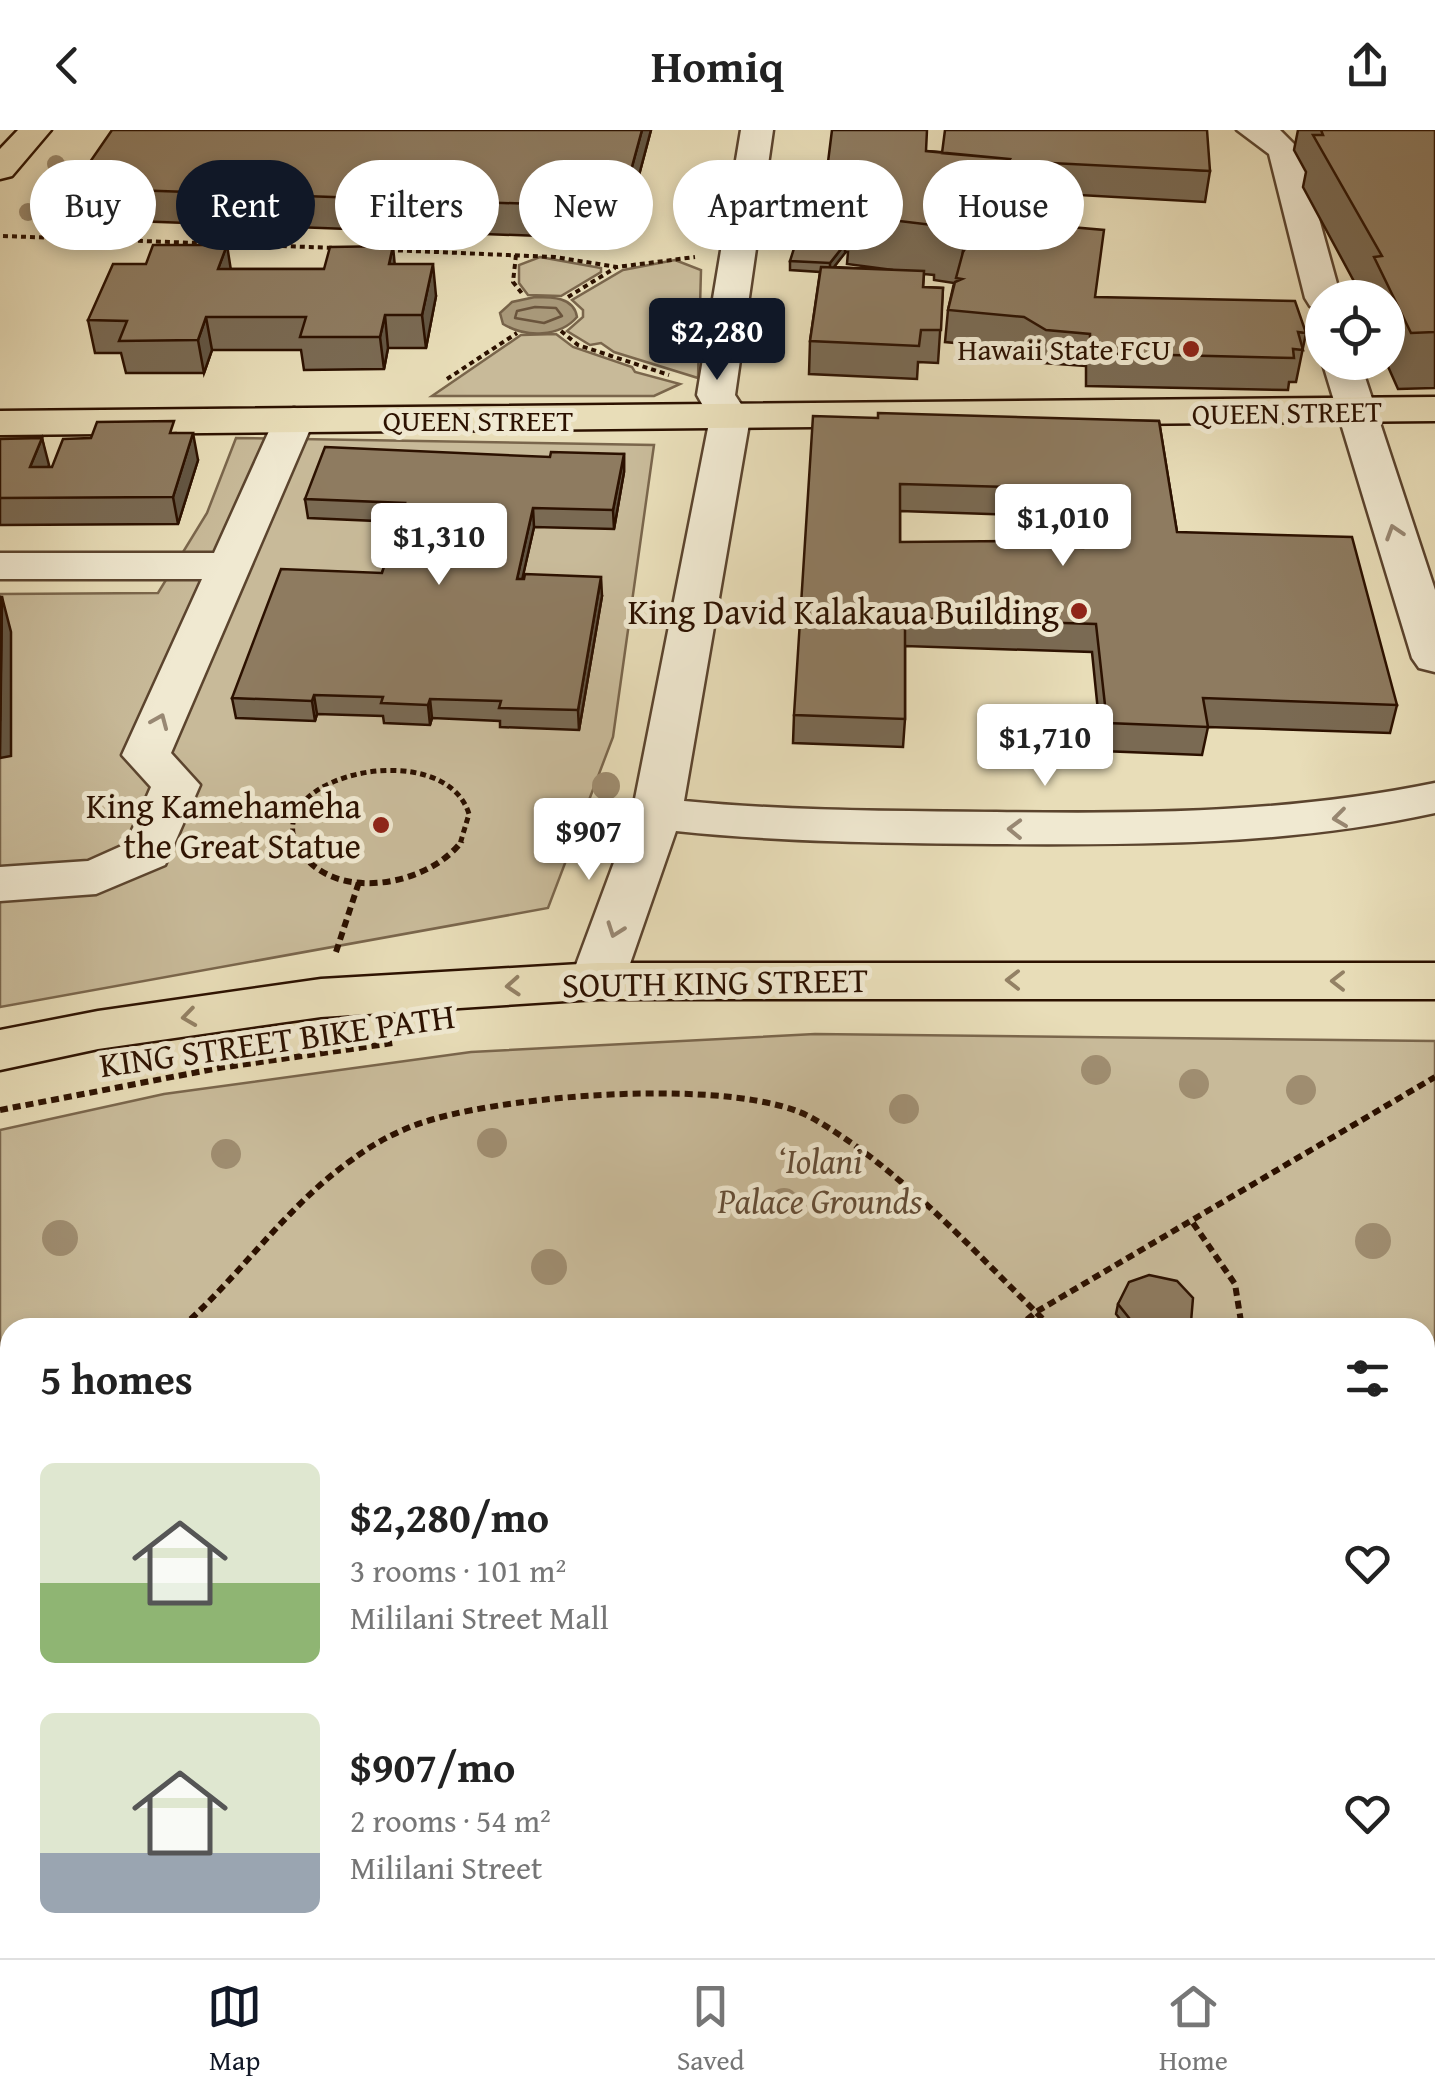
<!DOCTYPE html>
<meta charset="utf-8">
<style>
body{margin:0;font-family:"Gentium Book Plus",serif;background:#f6f6f6;color:#222;height:100vh;display:flex;flex-direction:column;font-size:38px;white-space:nowrap}
*{box-sizing:border-box;margin:0}
p{font-size:32px;color:#767676}
.icon{flex:none;width:55px;height:55px;fill:none;stroke:currentColor;stroke-width:2;stroke-linecap:round;stroke-linejoin:round}
.map{position:relative;flex:1;overflow:hidden}
.panel{position:absolute;left:0px;top:1188px;width:1435px;height:642px;display:flex;flex-direction:column;background:#fff;border-radius:30px 30px 0 0;box-shadow:0 5px 15px #0003}
.panel>*{flex:none}
.hud{position:absolute;left:30px;top:30px;width:1375px;height:90px;display:flex;gap:20px}
.tools{position:absolute;left:1305px;top:150px;display:grid;gap:20px}
.tools a{display:grid;place-items:center;width:100px;height:100px;border-radius:50%;background:#fff;box-shadow:0 5px 15px #0003;font-size:50px}
.price{position:absolute;translate:-50% -85px;padding:0 22px;border-radius:10px;background:#fff;color:#222;font-size:32px;line-height:65px;filter:drop-shadow(0 2px 5px #0008)}
.price::after{content:'';position:absolute;left:50%;top:60px;width:30px;height:22px;margin-left:-15px;background:inherit;clip-path:polygon(0 0,100% 0,50% 100%)}
.price.on{background:#111827;color:#fff}
ul{padding:0;list-style:none}
li{display:flex;align-items:center;gap:30px;height:250px;padding:0 40px}
li span{display:grid;place-items:center;flex:none;width:280px;height:200px;border-radius:15px;color:#555}
li>.icon{margin-inline-start:auto}
span .icon{width:120px;height:120px;fill:#fffc;stroke-width:1}
li b{font-size:42px}
h2{display:flex;justify-content:space-between;align-items:center;height:120px;padding:0 40px;font-size:42px}
.pill{padding:0 35px;border-radius:45px;background:#fff;box-shadow:0 5px 15px #0003;font-size:35px;line-height:90px}
.pill.on{background:#111827;color:#fff}
header{display:flex;justify-content:space-between;align-items:center;height:130px;padding:0 40px;background:#fff;font-size:45px;font-weight:600}
.tab-bar{display:flex;justify-content:space-around;align-items:center;height:140px;border-top:2px solid #e0e0e0;background:#fff;font-size:28px;color:#767676}
.tab-bar a{display:grid;justify-items:center;gap:5px}
.tab-bar .on{color:#111827}
.map>svg:first-child{display:block}
.green{fill:#c8ba99;stroke:#7a664c;stroke-width:2.5;fill-rule:evenodd}
.water{fill:#a89879;stroke:#766249;stroke-width:2.5}
.lines{fill:none;stroke-linecap:round;stroke-linejoin:round}
.shore{stroke:#6a543c;stroke-width:2.5}
.minor-casing{stroke:#5b442e;stroke-width:5}
.major-casing{stroke:#2c1100;stroke-width:5}
.path-far3{stroke:#2c1100;stroke-width:4;stroke-dasharray:5 4;stroke-linecap:butt}
.path-far2{stroke:#2c1100;stroke-width:5;stroke-dasharray:6 4;stroke-linecap:butt}
.path-far1{stroke:#2c1100;stroke-width:6;stroke-dasharray:8 5;stroke-linecap:butt}
.path{stroke:#2c1100;stroke-width:8;stroke-dasharray:10 6;stroke-linecap:butt}
.minor{fill:#f0e9d1;fill-rule:evenodd}
.major{fill:#e8ddb8;fill-rule:evenodd}
.tree{fill:#9f8d70}
.wall{fill:#7a6a53;stroke:#2c1100;stroke-width:2.5;fill-rule:evenodd}
.shaded-wall{fill:#635643;stroke:#2c1100;stroke-width:2.5}
.building{fill:#8e7b60;stroke:#2c1100;stroke-width:2.5;fill-rule:evenodd}
.oneway{stroke:#988873}
.oneway2{stroke:#938165}
.poi-dot{fill:#8f2418;stroke:#f0e9d1;stroke-width:4}
.labels{text-anchor:middle;dominant-baseline:central;stroke-width:10;stroke-linejoin:round;paint-order:stroke}
.far-poi-label{font-size:30px;fill:#2c1100;stroke:#f0e9d1;text-anchor:end}
.far-street-label{font-size:30px;fill:#2c1100;stroke:#f0e9d1}
.poi-label{font-size:35px;fill:#2c1100;stroke:#f0e9d1;text-anchor:end}
.street-label{font-size:35px;fill:#2c1100;stroke:#f0e9d1}
.park-label{font-size:35px;font-style:italic;fill:#634c36;stroke:#f0e9d1}
</style>
<header><svg class="icon" aria-label="back" viewBox="0 0 24 24"><path d="M15 5l-7 7 7 7"/></svg>Homiq<svg class="icon" aria-label="share" viewBox="0 0 24 24"><path d="M12 15V3M7 8l5-5 5 5M5 13v7h14v-7"/></svg></header>
<div class="map">
<svg width="1435" height="1828" viewBox="0 0 1435 1828">
<rect width="100%" height="100%" fill="#e8ddb8"/>
<filter id="stains"><feTurbulence type="fractalNoise" baseFrequency=".002" numOctaves="4"/><feColorMatrix values="0 0 0 0 .2 0 0 0 0 .09 0 0 0 0 .02 0 0 0 .5 -.17"/></filter>
<radialGradient id="worn" r=".72"><stop offset=".6" stop-color="#630" stop-opacity="0"/><stop offset="1" stop-color="#630" stop-opacity=".3"/></radialGradient>
<path class="green" d="M540 127 601 138V142L561 166 528 165 519 153V135Z
M675 130 701 140 698 248 614 222 601 213 590 215 567 201 583 187V180L572 170 623 140Z
M556 204 573 217 632 237 635 242 680 254 654 266H432L521 205Z
M236 308 654 315 613 607 548 778 0 877V464L158 463 207 383Z
M815 904 1435 911V1828H0V1000L164 964 471 922ZM10 1198H1425V1820H10Z"/>
<path class="water" d="M535 167C552 167 574 167 577 187 560 207 526 208 503 194L500 183 512 172Z"/>
<g class="lines">
<path class="shore" d="M535 177 556 178 562 186 544 193 515 188 517 181Z"/>
<g class="minor-casing">
<path id="minor" d="M741 0H773L735 265 750 288 684 671C787 681 892 681 996 682 1144 684 1289 683 1435 653V683C1289 715 1144 715 995 714 889 713 782 712 676 701L624 851 616 864 597 869 578 864 570 851 632 684 710 288 697 265Z
M1237 0H1280L1300 20 1341 168H1322V179L1310 176 1305 168 1269 24Z
M1322 231 1360 232 1435 460V542L1419 538 1412 528Z
M294 278 308 282 314 290 171 623 200 655 165 735 96 764 0 771V737L88 731 126 714 151 657 122 625 202 449H0V423H214L274 290 280 282Z"/>
</g>
<g class="major-casing">
<path id="major" d="M18 0H51L12 46 0 49V19Z
M1435 267V291L0 305V281Z
M597 833H1435V869H597L321 887 98 919 0 940V900L98 881 321 849Z"/>
</g>
<path class="path-far3" d="M3 106 337 118
M389 120 555 127 617 137 695 127
M516 125 513 152 524 166
M568 167 615 138
M561 201 578 215 669 245
M447 249 517 203"/>
<path class="path-far2" d="M296 714C266 643 445 606 469 684L460 714"/>
<path class="path-far1" d="M295 711C323 775 426 759 462 711
M336 822 359 752
M0 980 219 938 393 913
M1193 1093 1235 1154 1242 1198
M181 1198C242 1144 286 1076 353 1029 377 1011 405 997 434 989 516 965 740 946 814 989 904 1041 978 1126 1052 1198
M1017 1198 1036 1182 1435 947"/>
<path class="path" d="M0 1331 10 1326
M1425 1440 1435 1447
M981 1820 1002 1828"/>
<use href="#minor" class="minor"/>
<use href="#major" class="major"/>
</g>
<g class="tree">
<circle cx="56" cy="34" r="9"/>
<circle cx="28" cy="82" r="9"/>
<circle cx="606" cy="656" r="14"/>
<circle cx="1096" cy="940" r="15"/>
<circle cx="1194" cy="954" r="15"/>
<circle cx="1301" cy="960" r="15"/>
<circle cx="904" cy="979" r="15"/>
<circle cx="492" cy="1013" r="15"/>
<circle cx="226" cy="1024" r="15"/>
<circle cx="784" cy="1073" r="15"/>
<circle cx="60" cy="1108" r="18"/>
<circle cx="1373" cy="1111" r="18"/>
<circle cx="549" cy="1137" r="18"/>
</g>
<path class="wall" d="M651 0 622 109 78 89 72 58Z
M1298 0H1435V258L1398 259 1386 232H1388V168H1363L1303 57 1306 42 1294 20Z
M926 21 1210 41 1205 72 1007 61 1005 74 1044 88 1095 167 1306 203 1296 252H1289L1288 260 1086 256V236L1043 233 1020 219 945 212 948 180 954 153 934 150V145L924 144 923 157 943 158 938 233 918 232 917 249 809 244 810 211 820 142 790 140V131L821 113 823 72ZM845 122H848L847 134 893 140 834 137Z
M395 134 436 166 426 218H388L384 239 304 240 301 220H212L204 243H126L121 223H95L88 190 231 139H324Z
M878 288 1159 291 1177 402 1397 575 1390 603 1208 597 1202 625 1102 621 1092 522 905 516V589L903 617 793 613 794 585ZM900 381 1073 387 1076 418 900 412Z
M176 303 198 330 178 394 0 395V309L42 308 48 337H52L91 308Z
M624 324V342L614 399 534 397 522 449 602 466 579 600 500 597V591L432 588 430 595 384 593 383 586 317 584 315 591 236 588 232 568 382 443 399 392 308 388 305 369 550 327Z
M1118 1174 1191 1192 1190 1198H1127L1116 1184Z
M368 1820H738L655 1825V1828H370Z"/>
<path class="shaded-wall" d="M642 0H651L622 109 621 77Z
M1010 29 1005 77 961 149 964 105Z
M845 114V123L830 142V133Z
M227 115 232 147 218 139Z
M393 116 396 148 389 134Z
M433 134 436 166 426 218 422 185Z
M385 185 388 218 384 239 380 207Z
M206 187 212 220 204 243 198 210Z
M193 303 198 330 178 394 173 367Z
M42 308 49 335 37 364 30 337Z
M624 324V342L614 399 613 380Z
M533 378 534 397 518 468 517 449Z
M601 447 602 466 579 600 578 580Z
M2 467 11 502V626L0 628Z
M314 565 317 584 315 591 312 571Z
M430 569 432 588 430 595 428 575Z"/>
<path class="building" d="M112 0H642L621 77 72 58Z
M832 0H927L926 21 1010 29 964 105 938 101 941 96 849 85 856 74 823 72Z
M945 0H1207L1210 41 1009 31 1010 29 942 23Z
M1321 0H1435V202L1411 203 1374 127 1382 126 1313 5H1323Z
M993 73 1045 77 1044 88 1059 96 1104 100 1095 167 1295 171 1306 203 1298 202 1303 220 1293 219 1294 228 1090 223V204L1046 200 1024 187 948 180 955 152 962 149 956 148 963 122Z
M796 112 845 114 830 133 790 131Z
M153 115H227L218 139H324L330 117 393 116 389 134H433L422 185H385L380 207H300L306 187H206L198 210 119 211 127 191 88 190 113 134H146Z
M821 137 924 141 923 157 943 158 941 200H921L919 216 810 211Z
M878 283 1159 291 1177 402 1352 407 1397 575 1203 568 1208 597 1107 593 1096 494 905 488V589L794 585 813 286 878 288ZM900 354 1077 359 1083 418 1007 416 1008 411 900 412Z
M174 291 170 303H193L173 367 0 368V309L42 308 30 337H52L63 309 91 308 97 292Z
M325 317 550 327 551 322 624 324 613 380 533 378 517 449H524L525 444 601 447 578 580 499 578 501 571 430 569 428 575 381 573 383 567 314 565 312 571 232 568 281 439 382 443 405 373 305 369Z
M0 467H2L0 591Z
M1149 1145 1177 1151 1193 1168 1191 1192 1183 1198H1137L1118 1174 1129 1152Z"/>
<defs><path id="oneway-chevron" d="M-2-3.5L2.5 0L-2 3.5" fill="none" stroke-width="1.6" stroke-linecap="round" stroke-linejoin="round" transform="scale(2.5)"/></defs>
<g class="oneway">
<use href="#oneway-chevron" transform="translate(1394 402) rotate(-108)"/>
<use href="#oneway-chevron" transform="translate(160 591) rotate(-67)"/>
<use href="#oneway-chevron" transform="translate(1340 688) rotate(173)"/>
<use href="#oneway-chevron" transform="translate(1015 699) rotate(-179)"/>
<use href="#oneway-chevron" transform="translate(615 800) rotate(110)"/>
</g>
<g class="oneway2">
<use href="#oneway-chevron" transform="translate(1013 850) rotate(-180)"/>
<use href="#oneway-chevron" transform="translate(1338 851) rotate(-180)"/>
<use href="#oneway-chevron" transform="translate(513 856) rotate(176)"/>
<use href="#oneway-chevron" transform="translate(189 887) rotate(172)"/>
</g>
<g class="poi-dot">
<circle cx="1191" cy="219" r="10"/>
<circle cx="1079" cy="481" r="10"/>
<circle cx="381" cy="695" r="10"/>
</g>
<g class="labels">
<g class="far-poi-label">
<text x="1171" y="219">Hawaii State FCU</text>
</g>
<g class="far-street-label">
<text transform="translate(1287 282) rotate(-1)">QUEEN STREET</text>
<text x="478" y="290">QUEEN STREET</text>
</g>
<g class="poi-label">
<text x="1059" y="481">King David Kalakaua Building</text>
<text x="361" y="675">King Kamehameha<tspan x="361" dy="40">the Great Statue</tspan></text>
</g>
<g class="street-label">
<text transform="translate(715 852) rotate(-1)">SOUTH KING STREET</text>
<text transform="translate(277 910) rotate(-8)">KING STREET BIKE PATH</text>
</g>
<g class="park-label">
<text x="820" y="1030">ʻIolani<tspan x="820" dy="40">Palace Grounds</tspan></text>
</g>
</g>
<rect width="100%" height="100%" filter="url(#stains)"/>
<rect width="100%" height="100%" fill="url(#worn)"/>
</svg>
<div class="tools">
<a><svg class="icon" aria-label="locate" viewBox="0 0 24 24"><circle cx="12" cy="12" r="6"/><path d="M12 2v4M12 18v4M2 12h4M18 12h4"/></svg></a>
</div>
<b class="price on" style="left:717px;top:253px">$2,280</b>
<b class="price" style="left:1063px;top:439px">$1,010</b>
<b class="price" style="left:439px;top:458px">$1,310</b>
<b class="price" style="left:1045px;top:659px">$1,710</b>
<b class="price" style="left:589px;top:753px">$907</b>
<div class="hud">
<a class="pill">Buy</a>
<a class="pill on">Rent</a>
<a class="pill">Filters</a>
<a class="pill">New</a>
<a class="pill">Apartment</a>
<a class="pill">House</a>
</div>
<section class="panel">
<h2>5 homes<svg class="icon" aria-label="filters" viewBox="0 0 24 24"><path d="M4 7h16M4 17h16"/><circle cx="9" cy="7" r="2"/><circle cx="15" cy="17" r="2"/></svg></h2>
<ul>
<li><span style="background:linear-gradient(#dfe7d0 60%,#8fb573 0)"><svg class="icon" aria-label="home" viewBox="0 0 24 24"><path d="M3 11l9-7 9 7M6 9v11h12V9"/></svg></span><div><b>$2,280/mo</b><p>3 rooms · 101 m²</p><p>Mililani Street Mall</p></div><svg class="icon" aria-label="heart" viewBox="0 0 24 24"><path d="M12 20l-8-8c-3-5 5-10 8-4 3-6 11-1 8 4z"/></svg></li>
<li><span style="background:linear-gradient(#dfe7d0 70%,#9aa5b1 0)"><svg class="icon" aria-label="home" viewBox="0 0 24 24"><path d="M3 11l9-7 9 7M6 9v11h12V9"/></svg></span><div><b>$907/mo</b><p>2 rooms · 54 m²</p><p>Mililani Street</p></div><svg class="icon" aria-label="heart" viewBox="0 0 24 24"><path d="M12 20l-8-8c-3-5 5-10 8-4 3-6 11-1 8 4z"/></svg></li>
</ul>
</section>
</div>
<nav class="tab-bar">
<a class="on"><svg class="icon" aria-label="map" viewBox="0 0 24 24"><path d="M3 6l6-2 6 2 6-2v14l-6 2-6-2-6 2zM9 4v14M15 6v14"/></svg>Map</a>
<a><svg class="icon" aria-label="saved" viewBox="0 0 24 24"><path d="M7 4h10v16l-5-4-5 4z"/></svg>Saved</a>
<a><svg class="icon" aria-label="home" viewBox="0 0 24 24"><path d="M3 11l9-7 9 7M6 9v11h12V9"/></svg>Home</a>
</nav>
